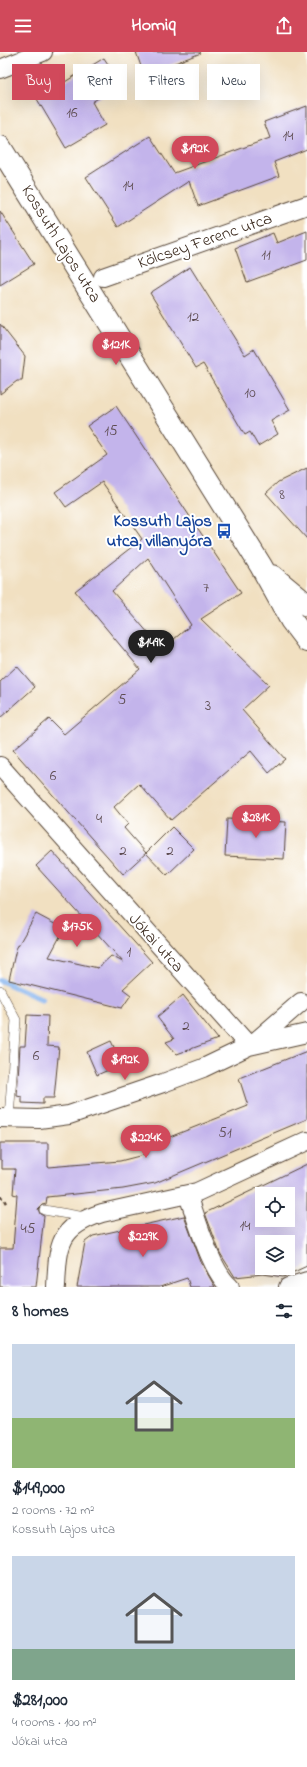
<!DOCTYPE html>
<meta charset="utf-8">
<style>
body{margin:0;font-family:"Indie Flower",sans-serif;background:#f6f6f7;color:#1f2937;height:100vh;display:flex;flex-direction:column;font-size:15px;white-space:nowrap}
*{box-sizing:border-box;margin:0}
p{font-size:13px;color:#747a83}
.icon{flex:none;width:22px;height:22px;fill:none;stroke:currentColor;stroke-width:2;stroke-linecap:round;stroke-linejoin:round}
.map{position:relative;height:1235px;overflow:hidden}
.details{display:flex;flex-direction:column;background:#fff;flex:1}
.details>*{flex:none}
.banner{position:absolute;left:12px;top:12px;width:283px;height:36px;display:flex;gap:8px}
.tools{position:absolute;left:255px;top:1135px;display:grid;gap:8px}
.tools a{display:grid;place-items:center;width:40px;height:40px;border-radius:0px;background:#fff;box-shadow:0 4px 16px #0002;font-size:20px}
.price{position:absolute;translate:-50% -34px;padding:0 9px;border-radius:14px;background:#d1495b;color:#fff;font-size:13px;line-height:26px;filter:drop-shadow(0 1px 2px #0008)}
.price::after{content:'';position:absolute;left:50%;top:24px;width:12px;height:9px;margin-left:-6px;background:inherit;clip-path:polygon(0 0,100% 0,50% 100%)}
.price.current{background:#222;color:#fff}
ul{padding:0;list-style:none}
li{display:grid;align-content:center;gap:8px;height:212px;padding:0 12px}
li span{display:grid;place-items:center;height:124px;border-radius:0px;color:#555}
li>.icon{margin-inline-start:auto}
span .icon{width:72px;height:72px;fill:#fffc;stroke-width:1}
li b{font-size:17px}
h2{display:flex;justify-content:space-between;align-items:center;height:48px;padding:0 12px;font-size:17px}
.pill{padding:0 14px;border-radius:0px;background:#fff;box-shadow:0 4px 16px #0002;font-size:14px;line-height:36px}
.pill.current{background:#d1495b;color:#fff}
header{display:flex;justify-content:space-between;align-items:center;height:52px;padding:0 12px;background:#d1495b;color:#fff;font-size:18px;font-weight:700}
.map>svg:first-child{display:block}
.lines{fill:none;stroke-linecap:round;stroke-linejoin:round}
.stream{stroke:#83b2ed;stroke-width:6}
.building{fill:#c3b4eb;fill-rule:evenodd}
.lane-casing{stroke:#564536;stroke-width:10}
.street-casing{stroke:#564536;stroke-width:20}
.secondary-casing{stroke:#564536;stroke-width:24}
.path{stroke:#564536;stroke-width:2.5;stroke-dasharray:3 3;stroke-linecap:butt}
.lane{stroke:#fff;stroke-width:9}
.street{stroke:#fff;stroke-width:18}
.secondary{stroke:#fff;stroke-width:22}
.labels{text-anchor:middle;dominant-baseline:central;stroke-width:4;stroke-linejoin:round;paint-order:stroke}
.number-label{font-size:15px;fill:#5d4c51}
.street-label{font-size:17px;fill:#3b2a1e;stroke:#fff}
.transit-label{font-size:17px;font-weight:bold;fill:#164399;stroke:#fff;text-anchor:end}
</style>
<header><svg class="icon" aria-label="menu" viewBox="0 0 24 24"><path d="M4 6h16M4 12h16M4 18h16"/></svg>Homiq<svg class="icon" aria-label="share" viewBox="0 0 24 24"><path d="M12 15V3M7 8l5-5 5 5M5 13v7h14v-7"/></svg></header>
<div class="map">
<svg width="307" height="1235" viewBox="0 0 307 1235">
<rect width="100%" height="100%" fill="#fff"/>
<filter id="ink" filterUnits="userSpaceOnUse"><feTurbulence type="fractalNoise" baseFrequency=".025" numOctaves="2"/><feDisplacementMap in="SourceGraphic" scale="8" xChannelSelector="R" yChannelSelector="G"/><feConvolveMatrix kernelMatrix="1 2 1 2 8 2 1 2 1" color-interpolation-filters="sRGB"/></filter>
<filter id="wash" filterUnits="userSpaceOnUse"><feTurbulence type="fractalNoise" baseFrequency=".012" numOctaves="4" result="noise"/><feDisplacementMap in="SourceGraphic" scale="16" xChannelSelector="R" yChannelSelector="G"/><feGaussianBlur stdDeviation="0.9" result="paint"/><feColorMatrix in="noise" values="0 0 0 0 0 0 0 0 0 0 0 0 0 0 0 0 0 1.4 0 .05"/><feComposite in="paint" operator="in"/></filter>
<g filter="url(#wash)">
<rect width="100%" height="100%" fill="#f1e0c1"/>
<g class="lines">
<path class="stream" d="M0 928 42 947"/>
</g>
<g id="blocks">
<path class="building" d="M136 0H200L201 1 144 23Z
M104 6 121 32 92 50 105 73 66 96 37 47Z
M307 54V97L274 110 279 124 198 154 189 129 118 175 86 125 150 84 174 121 270 86 264 70Z
M0 159 34 212 0 233Z
M307 179V208L247 230 235 196 273 181 277 191Z
M190 215 245 303 254 297 290 358 271 369 278 382 258 394 250 380 245 383 203 312 196 316 150 241Z
M0 272 25 304 22 329H17L0 342Z
M116 354 241 541 201 567 269 633 242 658 285 707 269 721 251 699 171 768 139 732 114 755 128 772 124 776 146 801 123 822 13 698 49 667 64 682 140 617 75 539 142 487 102 430 66 455 55 440 107 403 87 374ZM148 506 191 573 162 597 112 539Z
M307 416V487L266 441 278 430Z
M17 614 35 635 0 666V630Z
M227 767 286 770 284 807 225 804Z
M172 775 194 797 167 823 146 801Z
M52 799 152 910 123 937 131 943 122 956 9 928 16 897 36 862 64 877 49 905 98 916 111 904 123 910 36 814Z
M183 943 218 987 177 1002 166 990 174 987 157 965Z
M27 963 48 964 47 994 59 995 54 1046H43V1052L22 1051V1045L17 1044 20 994H25Z
M111 989 122 1012 97 1023 87 1000Z
M307 999V1067L155 1131 123 1137 47 1145 46 1152 42 1153 38 1157 40 1162 44 1164 36 1235H0V1196H13L17 1143 13 1142 15 1117H2V1108H0V1091H48V1115L120 1109 147 1102V1094L248 1054 239 1026Z
M307 1112V1214L283 1225 263 1222 235 1225 220 1201 205 1161ZM262 1142H288V1168H262ZM262 1190H288V1216H262Z
M184 1164 201 1210 215 1235H190L187 1226 160 1235H77L85 1190 93 1184Z"/>
</g>
</g>
<g filter="url(#ink)">
<use href="#blocks" fill-opacity="0" stroke="#564536" stroke-width="1"/>
<g class="lines">
<g class="lane-casing">
<path id="lane" d="M0 938 16 968 9 1066
M44 1158 85 1165"/>
</g>
<g class="street-casing">
<path id="street" d="M0 17 43 0
M103 225 307 153
M0 714 249 994
M255 990 301 950
M0 1066 39 1067 69 1063 163 1031 203 1016 249 994 307 981
M188 1143C197 1168 211 1219 230 1235
M56 1235C58 1193 58 1175 102 1161L197 1140 307 1089
M288 1235 307 1229"/>
</g>
<g class="secondary-casing">
<path id="secondary" d="M0 95 261 514 291 568 307 589
M272 524 307 553"/>
</g>
<path class="path" d="M0 1145 3 1146 7 1153"/>
<use href="#lane" class="lane"/>
<use href="#street" class="street"/>
<use href="#secondary" class="secondary"/>
</g>
</g>
<defs>
<g id="bus-bare" transform="scale(1.2)"><path d="M-5-6H5V4H4V6H2V4H-2V6H-4V4H-5ZM-3.5-4V0h7V-4ZM-3.5 1.2v1.5H-2V1.2ZM2 1.2v1.5H3.5V1.2Z" fill="#1a4fb4" stroke="#fff" stroke-width="2.5" paint-order="stroke"/></g>
</defs>
<g fill-rule="evenodd">
<use href="#bus-bare" x="224" y="479"/>
</g>
<g class="labels">
<g class="number-label">
<text x="72" y="61">16</text>
<text x="288" y="84">14</text>
<text x="128" y="134">14</text>
<text x="266" y="203">11</text>
<text x="193" y="265">12</text>
<text x="250" y="341">10</text>
<text x="111" y="379">15</text>
<text x="282" y="443">8</text>
<text x="206" y="536">7</text>
<text x="122" y="648">5</text>
<text x="208" y="654">3</text>
<text x="53" y="724">6</text>
<text x="99" y="767">4</text>
<text x="123" y="799">2</text>
<text x="170" y="799">2</text>
<text x="129" y="900">1</text>
<text x="186" y="974">2</text>
<text x="36" y="1004">6</text>
<text x="225" y="1081">51</text>
<text x="245" y="1174">14</text>
<text x="28" y="1177">45</text>
</g>
<g class="street-label">
<text transform="translate(205 189) rotate(-19)">Kölcsey Ferenc utca</text>
<text transform="translate(61 192) rotate(58)">Kossuth Lajos utca</text>
<text transform="translate(156 891) rotate(48)">Jókai utca</text>
</g>
<g class="transit-label">
<text x="212" y="469">Kossuth Lajos<tspan x="212" dy="20">utca, villanyóra</tspan></text>
</g>
</g>
</svg>
<div class="tools">
<a><svg class="icon" aria-label="locate" viewBox="0 0 24 24"><circle cx="12" cy="12" r="6"/><path d="M12 2v4M12 18v4M2 12h4M18 12h4"/></svg></a>
<a><svg class="icon" aria-label="layers" viewBox="0 0 24 24"><path d="M12 4l9 5-9 5-9-5zM3 14l9 5 9-5"/></svg></a>
</div>
<b class="price" style="left:195px;top:118px">$192K</b>
<b class="price" style="left:116px;top:314px">$121K</b>
<b class="price current" style="left:151px;top:612px">$149K</b>
<b class="price" style="left:256px;top:787px">$281K</b>
<b class="price" style="left:77px;top:896px">$175K</b>
<b class="price" style="left:125px;top:1029px">$192K</b>
<b class="price" style="left:146px;top:1107px">$224K</b>
<b class="price" style="left:143px;top:1206px">$229K</b>
<div class="banner">
<a class="pill current">Buy</a>
<a class="pill">Rent</a>
<a class="pill">Filters</a>
<a class="pill">New</a>
</div>
</div>
<section class="details">
<h2>8 homes<svg class="icon" aria-label="filters" viewBox="0 0 24 24"><path d="M4 7h16M4 17h16"/><circle cx="9" cy="7" r="2"/><circle cx="15" cy="17" r="2"/></svg></h2>
<ul>
<li><span style="background:linear-gradient(#c9d6e8 60%,#8fb573 0)"><svg class="icon" aria-label="home" viewBox="0 0 24 24"><path d="M3 11l9-7 9 7M6 9v11h12V9"/></svg></span><div><b>$149,000</b><p>2 rooms · 72 m²</p><p>Kossuth Lajos utca</p></div></li>
<li><span style="background:linear-gradient(#c9d6e8 75%,#7fa58c 0)"><svg class="icon" aria-label="home" viewBox="0 0 24 24"><path d="M3 11l9-7 9 7M6 9v11h12V9"/></svg></span><div><b>$281,000</b><p>4 rooms · 100 m²</p><p>Jókai utca</p></div></li>
</ul>
</section>
